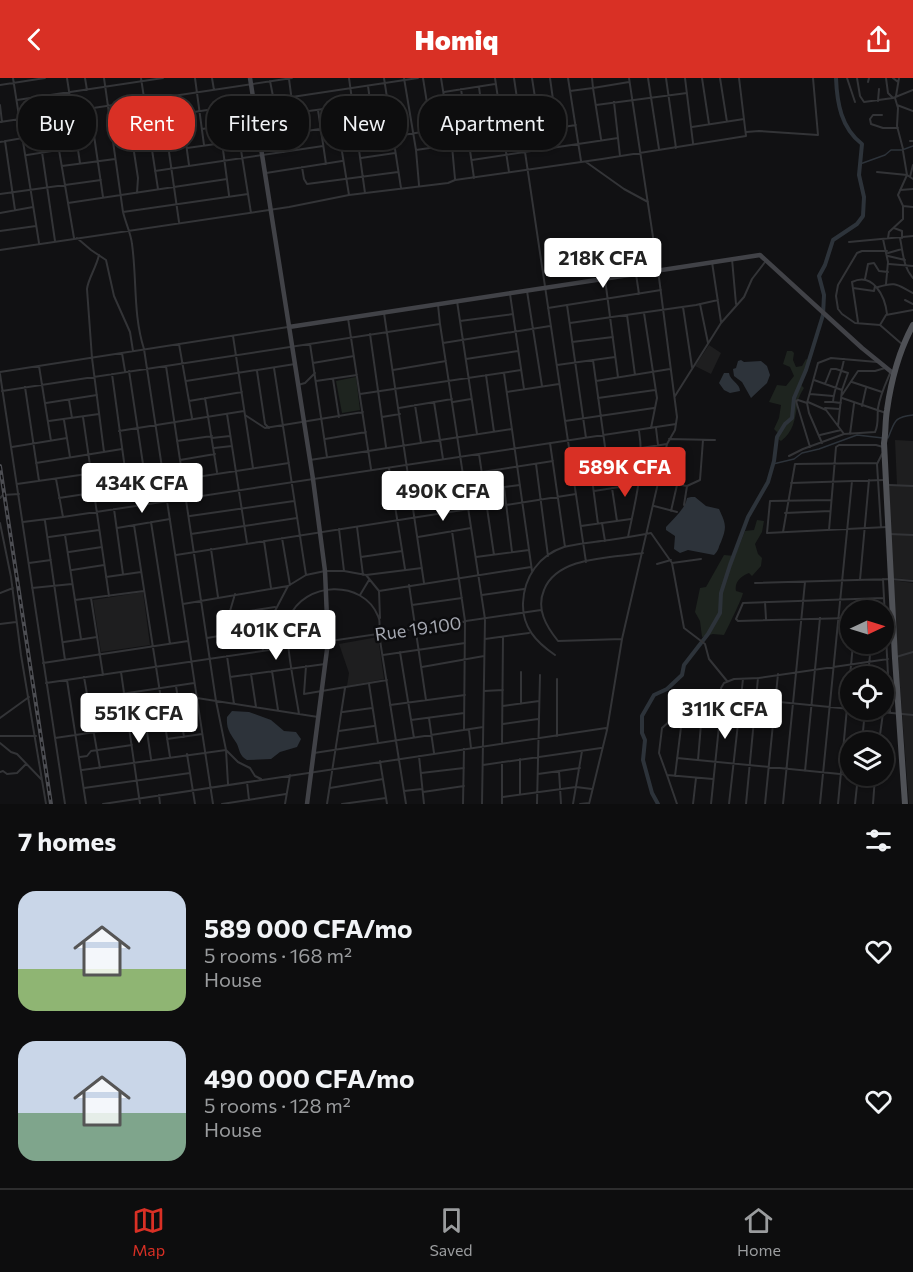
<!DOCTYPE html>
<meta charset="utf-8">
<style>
body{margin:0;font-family:Commissioner,sans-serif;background:#1b1b1c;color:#f1f3f6;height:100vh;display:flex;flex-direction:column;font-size:22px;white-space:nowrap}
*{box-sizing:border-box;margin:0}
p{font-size:20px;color:#9a9c9e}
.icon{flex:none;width:33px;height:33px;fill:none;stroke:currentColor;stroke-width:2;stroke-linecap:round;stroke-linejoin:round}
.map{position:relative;height:726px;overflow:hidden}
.sheet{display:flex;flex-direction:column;background:#0d0d0e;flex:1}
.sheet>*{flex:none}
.guide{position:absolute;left:18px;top:18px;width:600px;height:54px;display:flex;gap:12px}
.needle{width:39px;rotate:86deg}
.fabs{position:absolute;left:840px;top:522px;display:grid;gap:12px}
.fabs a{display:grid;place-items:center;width:54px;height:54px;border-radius:50%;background:#0d0d0e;box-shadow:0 2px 4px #0004,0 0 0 2px #2d2d2e;font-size:30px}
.price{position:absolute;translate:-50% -51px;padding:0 14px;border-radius:6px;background:#fff;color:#222;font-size:20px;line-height:39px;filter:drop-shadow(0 2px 3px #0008)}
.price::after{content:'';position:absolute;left:50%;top:36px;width:18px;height:14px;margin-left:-9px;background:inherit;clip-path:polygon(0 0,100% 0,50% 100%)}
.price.selected{background:#d93025;color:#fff}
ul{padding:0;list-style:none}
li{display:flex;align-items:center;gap:18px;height:150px;padding:0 18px}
li span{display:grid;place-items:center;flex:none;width:168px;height:120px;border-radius:18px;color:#555}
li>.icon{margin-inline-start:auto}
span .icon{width:72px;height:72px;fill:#fffc;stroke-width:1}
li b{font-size:26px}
h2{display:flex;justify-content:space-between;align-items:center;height:72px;padding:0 18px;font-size:26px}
.tag{padding:0 21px;border-radius:24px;background:#0d0d0e;box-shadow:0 2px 4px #0004,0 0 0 2px #2d2d2e;font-size:21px;line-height:54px}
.tag.selected{background:#d93025;color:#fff}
header{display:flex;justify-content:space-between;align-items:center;height:78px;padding:0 18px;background:#d93025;color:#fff;font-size:27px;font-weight:800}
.menu{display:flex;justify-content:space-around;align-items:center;height:84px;border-top:2px solid #2d2d2e;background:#0d0d0e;font-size:16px;color:#9a9c9e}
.menu a{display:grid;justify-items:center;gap:3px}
.menu .selected{color:#d93025}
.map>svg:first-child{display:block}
.built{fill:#1e1e1f}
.green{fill:#1e241f}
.water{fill:#2d333a}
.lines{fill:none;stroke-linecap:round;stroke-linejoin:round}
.stream{stroke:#2d333a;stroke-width:1.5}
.river{stroke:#2d333a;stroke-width:4}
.street{stroke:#333437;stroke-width:2}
.secondary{stroke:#414247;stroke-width:4.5}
.primary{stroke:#4f5156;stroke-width:6}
.rail-casing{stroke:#4c4d52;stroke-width:4}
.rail{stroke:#0c0c0e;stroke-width:1.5;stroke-dasharray:4.5;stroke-linecap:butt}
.labels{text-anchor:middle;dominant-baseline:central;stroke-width:5;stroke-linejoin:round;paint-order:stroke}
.street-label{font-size:18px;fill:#a5a8b1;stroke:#0c0c0e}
</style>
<header><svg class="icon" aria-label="back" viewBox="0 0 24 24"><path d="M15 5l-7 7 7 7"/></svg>Homiq<svg class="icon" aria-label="share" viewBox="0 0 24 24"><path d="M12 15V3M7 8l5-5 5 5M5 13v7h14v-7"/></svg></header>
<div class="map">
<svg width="913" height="726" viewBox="0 0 913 726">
<rect width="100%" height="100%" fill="#111113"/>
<path class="built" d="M709 267 721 275 711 296 695 288Z
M895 362 913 363V502L893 500 888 406 897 407Z
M892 502 913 505V726H909L908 714Z
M143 514 150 567 101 574 93 522Z
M378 559 384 601 347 608 349 595 339 566Z"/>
<path class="green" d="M787 273H792L794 275 793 282 796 289 802 288 806 281 808 282 801 307 804 310C801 315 797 322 797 328 795 342 793 354 781 363L778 361 779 356 774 351 779 340 781 327 769 324 777 307 786 308 794 298 790 289 783 286Z
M356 299 360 332 342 335 336 303Z
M757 442 764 443 762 454 755 466 758 476 762 480 761 488 752 498 749 495C742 498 734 503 736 513L743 515C742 521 728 549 724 557L713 556 702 559 700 543 695 534 700 510 706 509 724 477 735 478 745 453 754 452Z"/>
<path class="water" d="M741 282 744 284 761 283 767 288 770 297 767 305 751 320 742 304 734 298 733 291 736 290 738 283Z
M724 295H729C730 303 740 305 740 313L730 315 724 312 719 305Z
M691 419H695L706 428 719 431C726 446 727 449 721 464 718 470 719 472 714 477L688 472 680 475 674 471 675 458 666 452V449C674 440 685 431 687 420Z
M232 633 249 634 271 642 284 653 296 654 301 661 297 669 280 674 271 681 247 682C239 677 240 673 237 666 231 656 226 652 227 639Z"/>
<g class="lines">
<path class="stream" d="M860 86 885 77 891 72H902L913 68
M888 360C895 344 893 339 913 337
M773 386 794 381 802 375 819 371 857 357 883 360"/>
<path class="river" d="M658 726 652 715 643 682 645 662 642 655V638L654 617 667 611 682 597 684 587 708 556 720 535 721 515 730 487 748 439 768 404 774 383 777 359 785 346 792 340 794 320 806 292 823 237 824 217 819 198 825 187 833 162 857 146 863 138 864 119 859 97 862 66C841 50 837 25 836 0"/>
<path class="street" d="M13 0 39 165
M67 0 80 85
M85 0 87 12
M104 0 123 134C126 146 131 156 132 166 137 201 133 237 144 271L213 726
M141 0 158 111
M195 0 204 67
M212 0 214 12
M349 0 365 115
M384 0 401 110
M404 0 416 72 419 107
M423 0 431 50
M441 0 452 68 455 101
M495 0 509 94
M514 0 586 484
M532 0 543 71
M550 0 557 50 576 47
M568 0 581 83
M592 0 593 10 629 4
M648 0 659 71
M666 0 676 70
M685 0 693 65
M702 0 709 46
M720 0 727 44
M847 0 855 24
M857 0 860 18 864 24 893 20 913 12
M886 0 888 15 893 20
M893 0 898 4
M289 1 296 54
M270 3 284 74
M868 4 869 0
M0 7 45 0
M368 8 375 58
M479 9 486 61
M461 11 474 100
M570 13 593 10 601 61
M444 14 495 6
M896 18 899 0
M292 19 418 0
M895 20 898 30 897 48 903 71
M17 22 163 0
M878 23 879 11
M614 24 620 78
M0 27 2 44
M482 27 517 21
M596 27 687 15
M897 27 913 33
M234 28 251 135
M90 30 103 119
M318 32 326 86
M294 35 353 27
M182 36 189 87
M882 37H873L870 41 871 46 883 50H898
M520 38 555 33
M164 39 179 144
M236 39 256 36
M147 41 254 25
M0 44 292 0
M220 49 229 117
M338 49 349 117
M692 49 744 41
M202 51 237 46
M540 51 557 50
M746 54 759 53 818 57 813 0
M280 57 373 43
M132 61 138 100 137 115
M358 62 403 57 447 50
M5 63 15 132
M910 63H913
M0 64 74 51
M113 64 149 58
M187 70 223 65
M59 72 74 160
M416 72 504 59
M42 74 55 163
M27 77 77 69
M361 80 395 75
M472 82 618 60
M586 84 624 111 648 124
M62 88 115 81
M302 89 304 101 307 106 398 94
M155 93 323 68
M877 94 907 97 913 101
M266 95 342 83
M910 99 913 87
M900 112 913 111
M0 116 101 102
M68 125 227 101
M903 128 913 129
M123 134 248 116
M0 135 33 129
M894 150 902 153V160
M0 153 36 148
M77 160 91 172 106 182 114 218 130 254 133 273
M888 160 889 154 903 141V128L898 117 907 97 903 73
M900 160C903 174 903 189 913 200
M883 161 888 184 886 206
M849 164 913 158
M0 172 289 129 349 117 448 105 455 102 602 81 746 58 739 0
M887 173H862L857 175 838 207 836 218 838 231 842 236 855 245 880 247 903 267
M888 175 902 171
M99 177C96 190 88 201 87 211L92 280 104 374
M888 178 905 182
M732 181 736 226
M712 184 721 244
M889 186 913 188
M636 196 639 216
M605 201 618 299
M865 201 868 186 874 185 879 193 888 194
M878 209C897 203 897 207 913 215
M853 210 874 213 875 208
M527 213 542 308
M510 216 524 311
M905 222 913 226
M457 223 477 356
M700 226 708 265
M567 227 586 360
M683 229 692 289
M548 230 661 212
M384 235 424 505
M644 235 657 320 651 350
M627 237 635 297
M348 240 371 391
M460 243 513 236
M858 244 852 204C873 194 885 218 887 236
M570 245 696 227 718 222
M440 246 485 541 482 726
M880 247 886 237 913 232
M370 256 386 369
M233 258 253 390
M572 264 613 259
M443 265 550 248
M179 266 192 340
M310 266 327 379
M122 275 125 293
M466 281 518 273
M593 282 606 376
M313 285 354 278
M557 287 615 279
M39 288 51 363
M166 288 216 623 226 672 228 706
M274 290 306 497
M393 292 446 283
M129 293 146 406
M257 293 265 346 269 350
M0 294 288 249
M504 295 532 493
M0 296 65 726
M112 296 125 391
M486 297 494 354
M333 301 339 339
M814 302 842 312
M186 303 295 286
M316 303 357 297
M596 303 670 291
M852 304 882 314
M825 306 831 291H836L848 295 842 312 838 348
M298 307 305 305 315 295
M25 309 39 403
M2 313 440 246 438 227
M507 314 559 306
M360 316 521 292
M810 316 833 318
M842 317 858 293H875L885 290
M675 318 721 245 744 219 752 201 765 184
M205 320 217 394
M598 320 655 312
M842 320 886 335
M69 322 72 340
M189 323 242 314
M434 324 443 381
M453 324 471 321
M808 324 826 332 844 356
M825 324H833
M46 325 97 317
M807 325 798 322 796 323 810 369
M841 325 833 324C834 309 842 296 844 281
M415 327 421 365
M862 328 866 310
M399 330 452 321
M825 330 840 331
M227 336 247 465
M245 337 265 350 363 334
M83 339 109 518
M382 339 400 336
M64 342 70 379
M49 343 99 336
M565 343 654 330
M656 350 658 367
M119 353 244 333
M850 356 854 326
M820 357 841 352
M212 360 230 358
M325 361 366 354
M669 361 715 362
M177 363 212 358
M550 365 565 469
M822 365 809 335 807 325 818 285 831 280 877 284
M12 369 67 360
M214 370 232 368
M666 370 685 374 679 407
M479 376 494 477
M589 378 598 446
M789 378 803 371 844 356 875 354C879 346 877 339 878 330 880 317 886 305 891 293
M571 381 667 366
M180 382 215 376
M310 382 512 351
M36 385 122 371
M536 386 548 478
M662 389 682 393
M389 390 405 491
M482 394 553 383
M592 395 641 388
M56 401 63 439
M410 404 464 397
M791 405 884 402
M17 406 143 388
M889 407 913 408
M504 409 512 474
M612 410 617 443
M594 413 658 403 687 408 700 402 703 362
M466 414 520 407
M0 420 3 417 19 416
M59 420 289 385
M831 422 770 423 767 455 887 449
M506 427 576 416
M684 427 687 408
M654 428 677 434
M114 431 123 496
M671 433 677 407
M785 435 830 433
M190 438 294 423
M45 443 65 582
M23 444 63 439 676 346
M151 444 170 566
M0 445 11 499 21 577 46 726
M602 445 605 463
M134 447 170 679
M581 448 631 441
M357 449 363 497
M881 449 877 386 882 376
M117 450 170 441
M339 451 344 493
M829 452 836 369 839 367H876L883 369
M452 453 465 543 464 652
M783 454 795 386 877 385
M191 456 297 440
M889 456 913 457
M65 457 81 561
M49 459 99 452
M418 459 471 450
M628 459C635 424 645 389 639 353
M282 460 290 507
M264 463 271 510
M211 471 218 519
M69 474 102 469
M176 477 469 431
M361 479 402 473
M476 479 529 472
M29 485 51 482
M672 485 701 481
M657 486 671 482
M72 492 104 487
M366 497 379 513 380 540
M106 499 141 494
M883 501 890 635
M860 502 869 402
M755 505 891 501 913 503
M409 507 426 622
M32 510 72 506
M379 513 531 489
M0 515 13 510
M360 517 369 502
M482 517 524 511
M91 520 103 597
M75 522 144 513
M765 524 766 541
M183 526 288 508 306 497 325 493H344L366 497 422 490
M412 527 462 520
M257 532 263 573
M230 536 275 529
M850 540 738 543 736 541 743 525 884 520
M0 546 16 544
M223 557 235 516
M207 560 266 550 288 508
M485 561 529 555
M622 561 558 563C546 548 536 531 544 512 557 478 612 480 643 475
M64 564 97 559
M400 574 414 660
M383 577 465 565
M555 577C536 564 522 549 523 525 524 499 539 477 564 469 576 466 589 465 601 463 618 461 634 458 651 455L672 485 684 550 705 566 709 581 727 603
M227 578 234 626
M896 579 913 574
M43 585 188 563
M306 588 304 616 387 602
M422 589 484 578
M272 593 278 632
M121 594 140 726
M251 596 256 629
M868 598 871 566
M84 599 100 690
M230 599 325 586
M67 602 86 726
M46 605 541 532
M369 606 378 665
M176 608 184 659
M484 613 503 612
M197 620 318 639
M88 621 194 605
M521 626V594
M390 627 465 617
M503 628 539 623
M860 632 913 637
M127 633 162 628
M343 634 372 630
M299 636C296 616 283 556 289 540 304 503 363 501 378 538 381 543 379 550 379 556L406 726
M0 640 29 619
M429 640 434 675
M411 642 464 635
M503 646 538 641
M146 647 151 681
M469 652 471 670
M607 652 622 561 667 366 675 352 677 339 658 192 629 0
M339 653 374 648
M0 658H36
M557 658V601
M55 660 164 644
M167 661 202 656
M502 664 503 559
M862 664 865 632
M879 664 883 635
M0 665 11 674 17 676 42 702
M314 675 483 649
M187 676 195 726
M419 678 424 726
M80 679 87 678 91 673 132 667
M677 680 850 697
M698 682 702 634
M380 683 387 726
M502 684V726
M483 687 601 670
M82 692 226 672 238 684 250 690 255 698 261 701
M559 693 561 726
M805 693 820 540
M0 694 3 693 7 696 17 695 26 686
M421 695 464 690
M538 696 580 690
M667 697 677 726
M675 698 683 633 698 616 850 631
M852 698 875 699 876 698
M713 701 667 697 659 675 662 650 681 633 720 636
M247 704 249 722
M84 710 190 695
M330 710 383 701
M404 713 422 711
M423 714 464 708
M520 716V681
M159 717 160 726
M503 719 576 709 592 711
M103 726 606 650 607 652 589 726
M222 726 286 716
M285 726 290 697
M327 726 345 610
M342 726 386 720
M463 726 464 671
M537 726 540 597
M573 726 582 673
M580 726 589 725
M693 726 696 700
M711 726 722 619 721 610 724 605 734 601 759 600 888 581
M729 726 743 601
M746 726 758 600
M765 726 778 596
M783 726 805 504
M820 726 852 403
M838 726 853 566
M855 726 858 698
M873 726 875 699"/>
<path class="secondary" d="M250 0 313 401 325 493 328 564 307 726
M289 249 760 177 862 270 894 296"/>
<path class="primary" d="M905 726 895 580 884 365C886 354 885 343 887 332 891 303 899 273 913 247"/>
<g class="rail-casing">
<path id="rail" d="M0 388 51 726"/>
</g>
<use href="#rail" class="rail"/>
</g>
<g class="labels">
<g class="street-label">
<text transform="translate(418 550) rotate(-8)">Rue 19.100</text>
</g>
</g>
</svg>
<div class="fabs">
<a><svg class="needle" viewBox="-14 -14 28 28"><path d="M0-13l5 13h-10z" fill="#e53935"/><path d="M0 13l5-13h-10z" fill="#9a9c9e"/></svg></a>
<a><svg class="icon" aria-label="locate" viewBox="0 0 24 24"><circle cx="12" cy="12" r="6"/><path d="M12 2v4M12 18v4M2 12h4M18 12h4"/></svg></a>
<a><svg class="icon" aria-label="layers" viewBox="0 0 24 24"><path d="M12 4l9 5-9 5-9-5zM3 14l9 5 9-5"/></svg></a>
</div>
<b class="price" style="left:603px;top:211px">218K CFA</b>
<b class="price selected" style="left:625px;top:420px">589K CFA</b>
<b class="price" style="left:142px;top:436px">434K CFA</b>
<b class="price" style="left:443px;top:444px">490K CFA</b>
<b class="price" style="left:276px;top:583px">401K CFA</b>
<b class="price" style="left:725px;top:662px">311K CFA</b>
<b class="price" style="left:139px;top:666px">551K CFA</b>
<div class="guide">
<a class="tag">Buy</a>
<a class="tag selected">Rent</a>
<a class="tag">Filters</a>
<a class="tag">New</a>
<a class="tag">Apartment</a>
</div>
</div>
<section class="sheet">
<h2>7 homes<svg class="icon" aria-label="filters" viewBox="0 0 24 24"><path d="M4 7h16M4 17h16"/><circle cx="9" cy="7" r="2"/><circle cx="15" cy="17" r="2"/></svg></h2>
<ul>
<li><span style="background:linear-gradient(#c9d6e8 65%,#8fb573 0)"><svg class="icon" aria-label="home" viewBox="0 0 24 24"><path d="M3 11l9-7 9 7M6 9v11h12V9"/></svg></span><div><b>589 000 CFA/mo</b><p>5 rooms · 168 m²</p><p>House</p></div><svg class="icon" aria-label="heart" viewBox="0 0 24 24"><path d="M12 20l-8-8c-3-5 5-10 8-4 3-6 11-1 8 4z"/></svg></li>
<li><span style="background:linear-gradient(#c9d6e8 60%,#7fa58c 0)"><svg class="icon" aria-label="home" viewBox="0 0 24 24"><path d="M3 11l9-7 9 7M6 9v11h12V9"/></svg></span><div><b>490 000 CFA/mo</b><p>5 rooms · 128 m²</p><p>House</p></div><svg class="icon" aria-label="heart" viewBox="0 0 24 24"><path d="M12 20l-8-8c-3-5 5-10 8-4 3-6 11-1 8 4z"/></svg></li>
</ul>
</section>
<nav class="menu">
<a class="selected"><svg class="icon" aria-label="map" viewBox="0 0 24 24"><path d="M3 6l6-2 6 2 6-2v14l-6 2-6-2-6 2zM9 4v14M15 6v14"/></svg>Map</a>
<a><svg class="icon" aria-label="saved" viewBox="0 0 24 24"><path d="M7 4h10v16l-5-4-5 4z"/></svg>Saved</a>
<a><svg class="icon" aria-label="home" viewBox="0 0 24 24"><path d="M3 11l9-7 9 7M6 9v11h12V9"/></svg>Home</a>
</nav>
